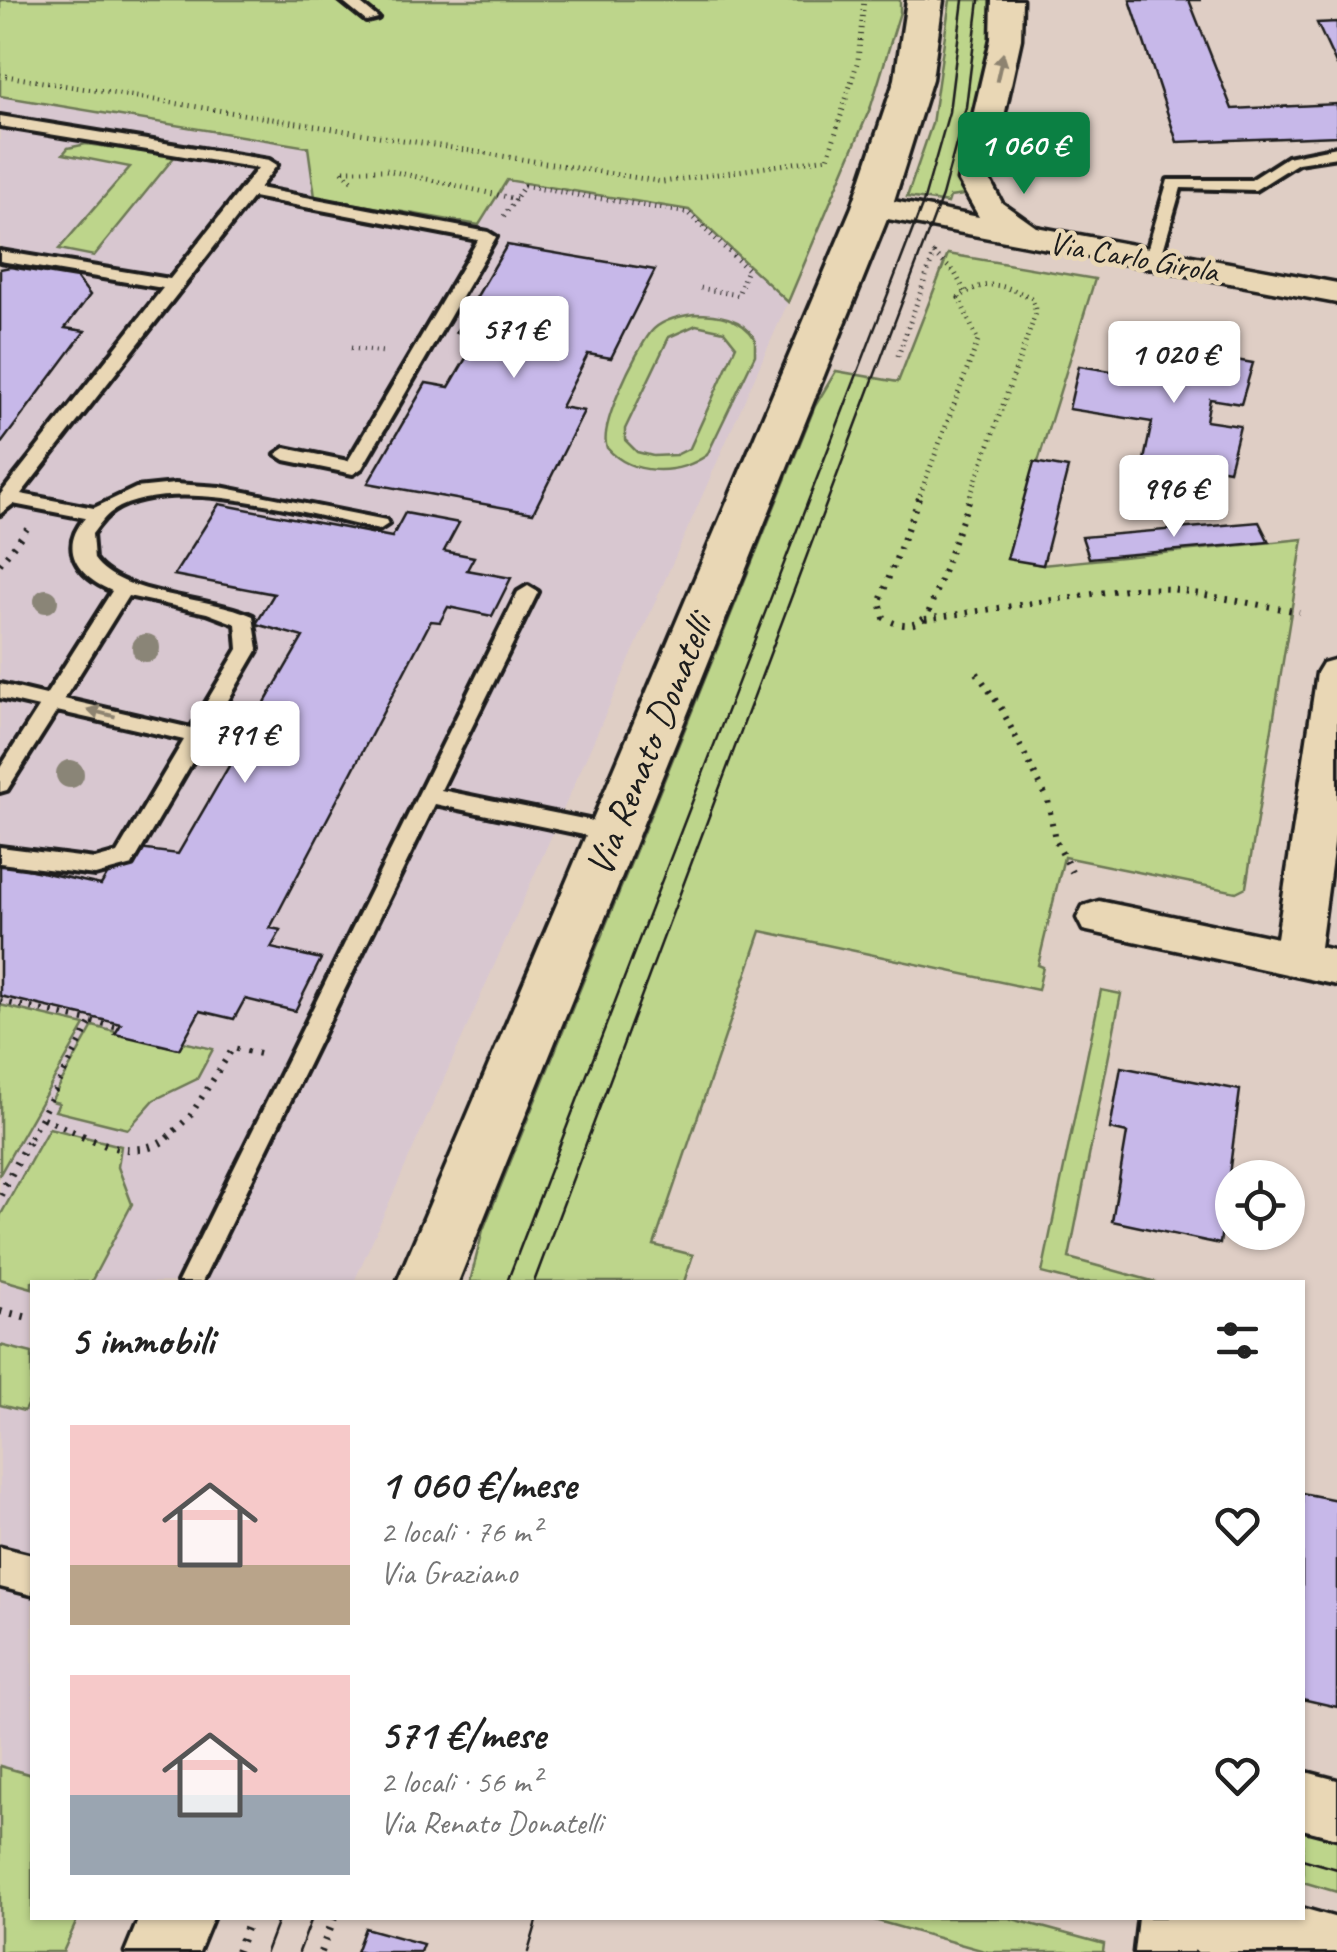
<!DOCTYPE html>
<html lang="it">
<meta charset="utf-8">
<style>
body{margin:0;font-family:Caveat,sans-serif;background:#f6f6f6;color:#222;height:100vh;display:flex;flex-direction:column;font-size:38px;white-space:nowrap}
*{box-sizing:border-box;margin:0}
p{font-size:32px;color:#767676}
.icon{flex:none;width:55px;height:55px;fill:none;stroke:currentColor;stroke-width:2;stroke-linecap:round;stroke-linejoin:round}
.map{position:relative;flex:1;overflow:hidden}
.drawer{position:absolute;left:30px;top:1280px;width:1275px;height:640px;display:flex;flex-direction:column;background:#fff;border-radius:0px;box-shadow:0 2px 8px #0004}
.drawer>*{flex:none}
.buttons{position:absolute;left:1215px;top:1160px;display:grid;gap:20px}
.buttons a{display:grid;place-items:center;width:90px;height:90px;border-radius:50%;background:#fff;box-shadow:0 2px 8px #0004;font-size:50px}
.price{position:absolute;translate:-50% -85px;padding:0 22px;border-radius:10px;background:#fff;color:#222;font-size:32px;line-height:65px;filter:drop-shadow(0 2px 5px #0008)}
.price::after{content:'';position:absolute;left:50%;top:60px;width:30px;height:22px;margin-left:-15px;background:inherit;clip-path:polygon(0 0,100% 0,50% 100%)}
.price.current{background:#0b8043;color:#fff}
ul{padding:0;list-style:none}
li{display:flex;align-items:center;gap:30px;height:250px;padding:0 40px}
li span{display:grid;place-items:center;flex:none;width:280px;height:200px;border-radius:0px;color:#555}
li>.icon{margin-inline-start:auto}
span .icon{width:120px;height:120px;fill:#fffc;stroke-width:1}
li b{font-size:42px}
h2{display:flex;justify-content:space-between;align-items:center;height:120px;padding:0 40px;font-size:42px}
.map>svg:first-child{display:block}
.built{fill:#d8c7d0}
.green{fill:#bdd58b;stroke:#6c7854;stroke-width:2.5;fill-rule:evenodd}
.building{fill:#c7b8e9;stroke:#1c1c1c;stroke-width:2.5}
.lines{fill:none;stroke-linecap:round;stroke-linejoin:round}
.service-casing{stroke:#1c1c1c;stroke-width:8}
.pedestrian-casing{stroke:#1c1c1c;stroke-width:7}
.minor-casing{stroke:#1c1c1c;stroke-width:7}
.tertiary-casing{stroke:#1c1c1c;stroke-width:7}
.secondary-casing{stroke:#1c1c1c;stroke-width:7}
.path-far2{stroke:#1c1c1c;stroke-width:5;stroke-dasharray:1 5;stroke-linecap:butt}
.path-far1{stroke:#1c1c1c;stroke-width:6;stroke-dasharray:2.5 8;stroke-linecap:butt}
.path{stroke:#1c1c1c;stroke-width:8;stroke-dasharray:2.5 9;stroke-linecap:butt}
.service{fill:#e9d7b5;fill-rule:evenodd}
.pedestrian{fill:#e9d7b5;fill-rule:evenodd}
.minor{fill:#e9d7b5;fill-rule:evenodd}
.tertiary{fill:#e9d7b5;fill-rule:evenodd}
.secondary{fill:#e9d7b5;fill-rule:evenodd}
.tram{stroke:#1c1c1c;stroke-width:2.5}
.tree{fill:#8a8577}
.oneway{fill:#8d8370}
.labels{text-anchor:middle;dominant-baseline:central;stroke-width:9;stroke-linejoin:round;paint-order:stroke}
.far-street-label{font-size:32px;fill:#1c1c1c;stroke:#e9d7b5}
.street-label{font-size:40px;fill:#1c1c1c;stroke:#e9d7b5}
</style>
<div class="map">
<svg width="1337" height="1952" viewBox="0 0 1337 1952">
<rect width="100%" height="100%" fill="#dfcec5"/>
<filter id="ink" filterUnits="userSpaceOnUse"><feTurbulence type="fractalNoise" baseFrequency=".01" numOctaves="2"/><feDisplacementMap in="SourceGraphic" scale="20" xChannelSelector="R" yChannelSelector="G"/><feConvolveMatrix kernelMatrix="1 2 1 2 8 2 1 2 1" color-interpolation-filters="sRGB"/></filter>
<g filter="url(#ink)">
<path class="built" d="M0 96 689 210 788 302 354 1282H32V1918H78L63 1952H0Z"/>
<path class="green" d="M0 0H900V12L871 106 788 302 689 210 507 180 479 225 315 197 308 147 0 96Z
M950 0H991L987 75 958 176 964 195 950 197 948 203 907 197 932 124Z
M86 144 175 156 94 256 59 249 130 167 63 154 68 148Z
M948 254 1095 279 1008 558 1042 565 1303 539 1246 887 1236 892 1064 857 1038 965 1043 967 1038 990 761 931 654 1245 693 1255 684 1282H470L483 1230 815 406 836 371 898 382Z
M694 314C717 314 742 317 755 339V355L707 455C677 476 632 476 607 448 598 427 636 351 651 332 661 320 679 316 694 314ZM696 325 724 331 736 346 690 448 676 455 653 456 637 452 625 440V429L669 337Z
M1101 990 1121 994 1069 1258 1156 1282H1077L1042 1273Z
M0 1005 85 1025 0 1174Z
M93 1026 179 1049 183 1042 213 1049 197 1079 154 1100 128 1129 55 1111 59 1103 51 1101Z
M49 1128 121 1146 118 1167 132 1204 91 1282H32V1288L0 1279V1216Z
M0 1345 32 1353V1395L24 1411 0 1405Z
M0 1766 32 1775V1918H78L63 1952H0Z
M1302 1811 1337 1821V1892L1303 1882Z
M867 1918H1009L1104 1944 1103 1952H988Z"/>
<path class="building" d="M1130 0H1201H1189L1232 109 1337 104V136L1177 142Z
M1337 22V66L1317 23Z
M507 245 655 270 611 358 588 354 561 407 584 411 533 513 368 483 426 383 449 387 479 336 456 332Z
M10 267 77 278 90 295 65 328 85 331 0 445V269Z
M1177 330 1227 337 1224 352 1214 351 1213 356 1253 363 1241 404 1210 399 1206 421 1240 426 1229 470 1188 463 1186 469 1202 473 1197 488 1140 479 1152 422 1069 409 1079 366 1162 379Z
M1034 462 1068 468 1043 565 1007 559Z
M219 504 392 537 405 513 459 523 444 551 474 557 467 570 511 578 492 616 448 607 440 622 431 621 270 928 281 930 271 948 321 959 295 1011 245 999 234 1019 200 1011 179 1049 115 1034 121 1024 0 996V863L101 885 123 847 178 854 236 754 227 751 240 728 249 730 303 637 256 624 274 594 174 575Z
M1259 522 1269 542 1089 558 1082 537Z
M1121 1067 1240 1090 1220 1244 1112 1221 1127 1133 1110 1129Z
M1302 1493 1337 1500V1707L1302 1699Z
M365 1928 423 1944 420 1952H356Z"/>
<g class="lines">
<g class="service-casing">
<path id="service" d="M340 0H356L378 18 366 21Z
M0 116 269 160 277 165 259 188 488 232 496 237 362 468 353 474 285 460 276 454 285 448 348 461 478 240 253 197 21 494 94 508 136 488 175 484 220 487 386 520 388 524 379 530C312 515 173 473 113 511 105 516 98 526 92 534L94 559C121 597 209 596 253 616L258 649 132 865 95 875 0 863V847L95 859 117 853 184 740 57 711 7 790 0 792V768L39 707 0 698V684L46 695 112 591C78 577 58 549 85 518L13 504 0 514V495L163 288 0 261V251L170 279 258 168 0 126ZM128 596 207 613 236 624 238 649 191 728 64 699Z
M1337 147V157L1298 163 1255 190 1181 188 1160 261 1152 266 1144 261 1168 180H1251L1287 157Z
M528 586 538 592 441 790 613 825 624 833 613 841 435 804 202 1282H178L518 592Z"/>
</g>
<g class="pedestrian-casing">
<path id="pedestrian" d="M0 1547 32 1555V1595L0 1587Z"/>
</g>
<g class="minor-casing">
<path id="minor" d="M992 0H1022L1021 39 990 180 1002 203 1036 227 1337 283V303L861 214 856 207 861 200 872 197 979 217 958 180 991 39Z
M1337 659V821L1320 947 1337 951V985L1083 930 1077 918 1083 906 1099 901 1277 938 1317 673 1323 663Z
M1302 1771 1337 1780V1838L1302 1829Z
M1138 1918H1198L1194 1952H1134Z"/>
</g>
<g class="tertiary-casing">
<path id="tertiary" d="M1302 1908 1337 1918V1952H1198L1179 1944 1168 1918H1302Z"/>
</g>
<g class="secondary-casing">
<path id="secondary" d="M907 0H943L932 79 892 207 458 1282H397L852 207 895 79Z
M139 1918H213L199 1952H125Z"/>
</g>
<path class="path-far2" d="M0 75 663 182 828 158 858 60 864 0
M352 180 341 170H386L516 199
M504 216 524 186 688 213 747 269 738 295 700 288
M351 348 384 352
M898 356 934 254 955 273 965 292
M918 500 978 341 959 298C985 277 1004 285 1032 298L1036 313 969 500"/>
<path class="path-far1" d="M919 498 880 601 884 618C900 627 915 629 928 614L970 498
M0 564 27 529
M925 619 1133 588 1172 589 1299 612
M977 673 1001 708 1048 800 1055 840 1072 872
M0 1001 115 1027
M43 1118 88 1138
M30 1138 91 1022
M167 1138 190 1116 233 1048 264 1055"/>
<path class="path" d="M82 1136C113 1149 142 1158 170 1136
M0 1195 31 1136
M0 1311 32 1319
M237 1952 250 1918
M321 1952 334 1918"/>
<use href="#service" class="service"/>
<use href="#pedestrian" class="pedestrian"/>
<use href="#minor" class="minor"/>
<use href="#tertiary" class="tertiary"/>
<use href="#secondary" class="secondary"/>
<path class="tram" d="M507 1282 923 203 949 112 963 0
M534 1282 942 196 966 107 979 0
M1302 1859 1337 1869
M266 1952 279 1918
M299 1952 312 1918
M528 1952 538 1918"/>
</g>
<g class="tree">
<circle cx="46" cy="601" r="12"/>
<circle cx="146" cy="648" r="14"/>
<circle cx="70" cy="774" r="14"/>
</g>
<defs><path id="oneway-solid" d="M-6-.8H1V-3.2L6.5 0L1 3.2V.8H-6Z" transform="scale(2.5)"/></defs>
<g class="oneway">
<use href="#oneway-solid" transform="translate(1000 67) rotate(-77)"/>
<use href="#oneway-solid" transform="translate(101 713) rotate(-166)"/>
</g>
</g>
<g class="labels">
<g class="far-street-label">
<text transform="translate(1134 257) rotate(10)">Via Carlo Girola</text>
</g>
<g class="street-label">
<text transform="translate(649 745) rotate(-68)">Via Renato Donatelli</text>
</g>
</g>
</svg>
<div class="buttons">
<a><svg class="icon" aria-label="locate" viewBox="0 0 24 24"><circle cx="12" cy="12" r="6"/><path d="M12 2v4M12 18v4M2 12h4M18 12h4"/></svg></a>
</div>
<b class="price current" style="left:1024px;top:197px">1 060 €</b>
<b class="price" style="left:514px;top:381px">571 €</b>
<b class="price" style="left:1174px;top:406px">1 020 €</b>
<b class="price" style="left:1174px;top:540px">996 €</b>
<b class="price" style="left:245px;top:786px">791 €</b>
<section class="drawer">
<h2>5 immobili<svg class="icon" aria-label="filters" viewBox="0 0 24 24"><path d="M4 7h16M4 17h16"/><circle cx="9" cy="7" r="2"/><circle cx="15" cy="17" r="2"/></svg></h2>
<ul>
<li><span style="background:linear-gradient(#f6c9c9 70%,#b9a48a 0)"><svg class="icon" aria-label="home" viewBox="0 0 24 24"><path d="M3 11l9-7 9 7M6 9v11h12V9"/></svg></span><div><b>1 060 €/mese</b><p>2 locali · 76 m²</p><p>Via Graziano</p></div><svg class="icon" aria-label="heart" viewBox="0 0 24 24"><path d="M12 20l-8-8c-3-5 5-10 8-4 3-6 11-1 8 4z"/></svg></li>
<li><span style="background:linear-gradient(#f6c9c9 60%,#9aa5b1 0)"><svg class="icon" aria-label="home" viewBox="0 0 24 24"><path d="M3 11l9-7 9 7M6 9v11h12V9"/></svg></span><div><b>571 €/mese</b><p>2 locali · 56 m²</p><p>Via Renato Donatelli</p></div><svg class="icon" aria-label="heart" viewBox="0 0 24 24"><path d="M12 20l-8-8c-3-5 5-10 8-4 3-6 11-1 8 4z"/></svg></li>
</ul>
</section>
</div>
